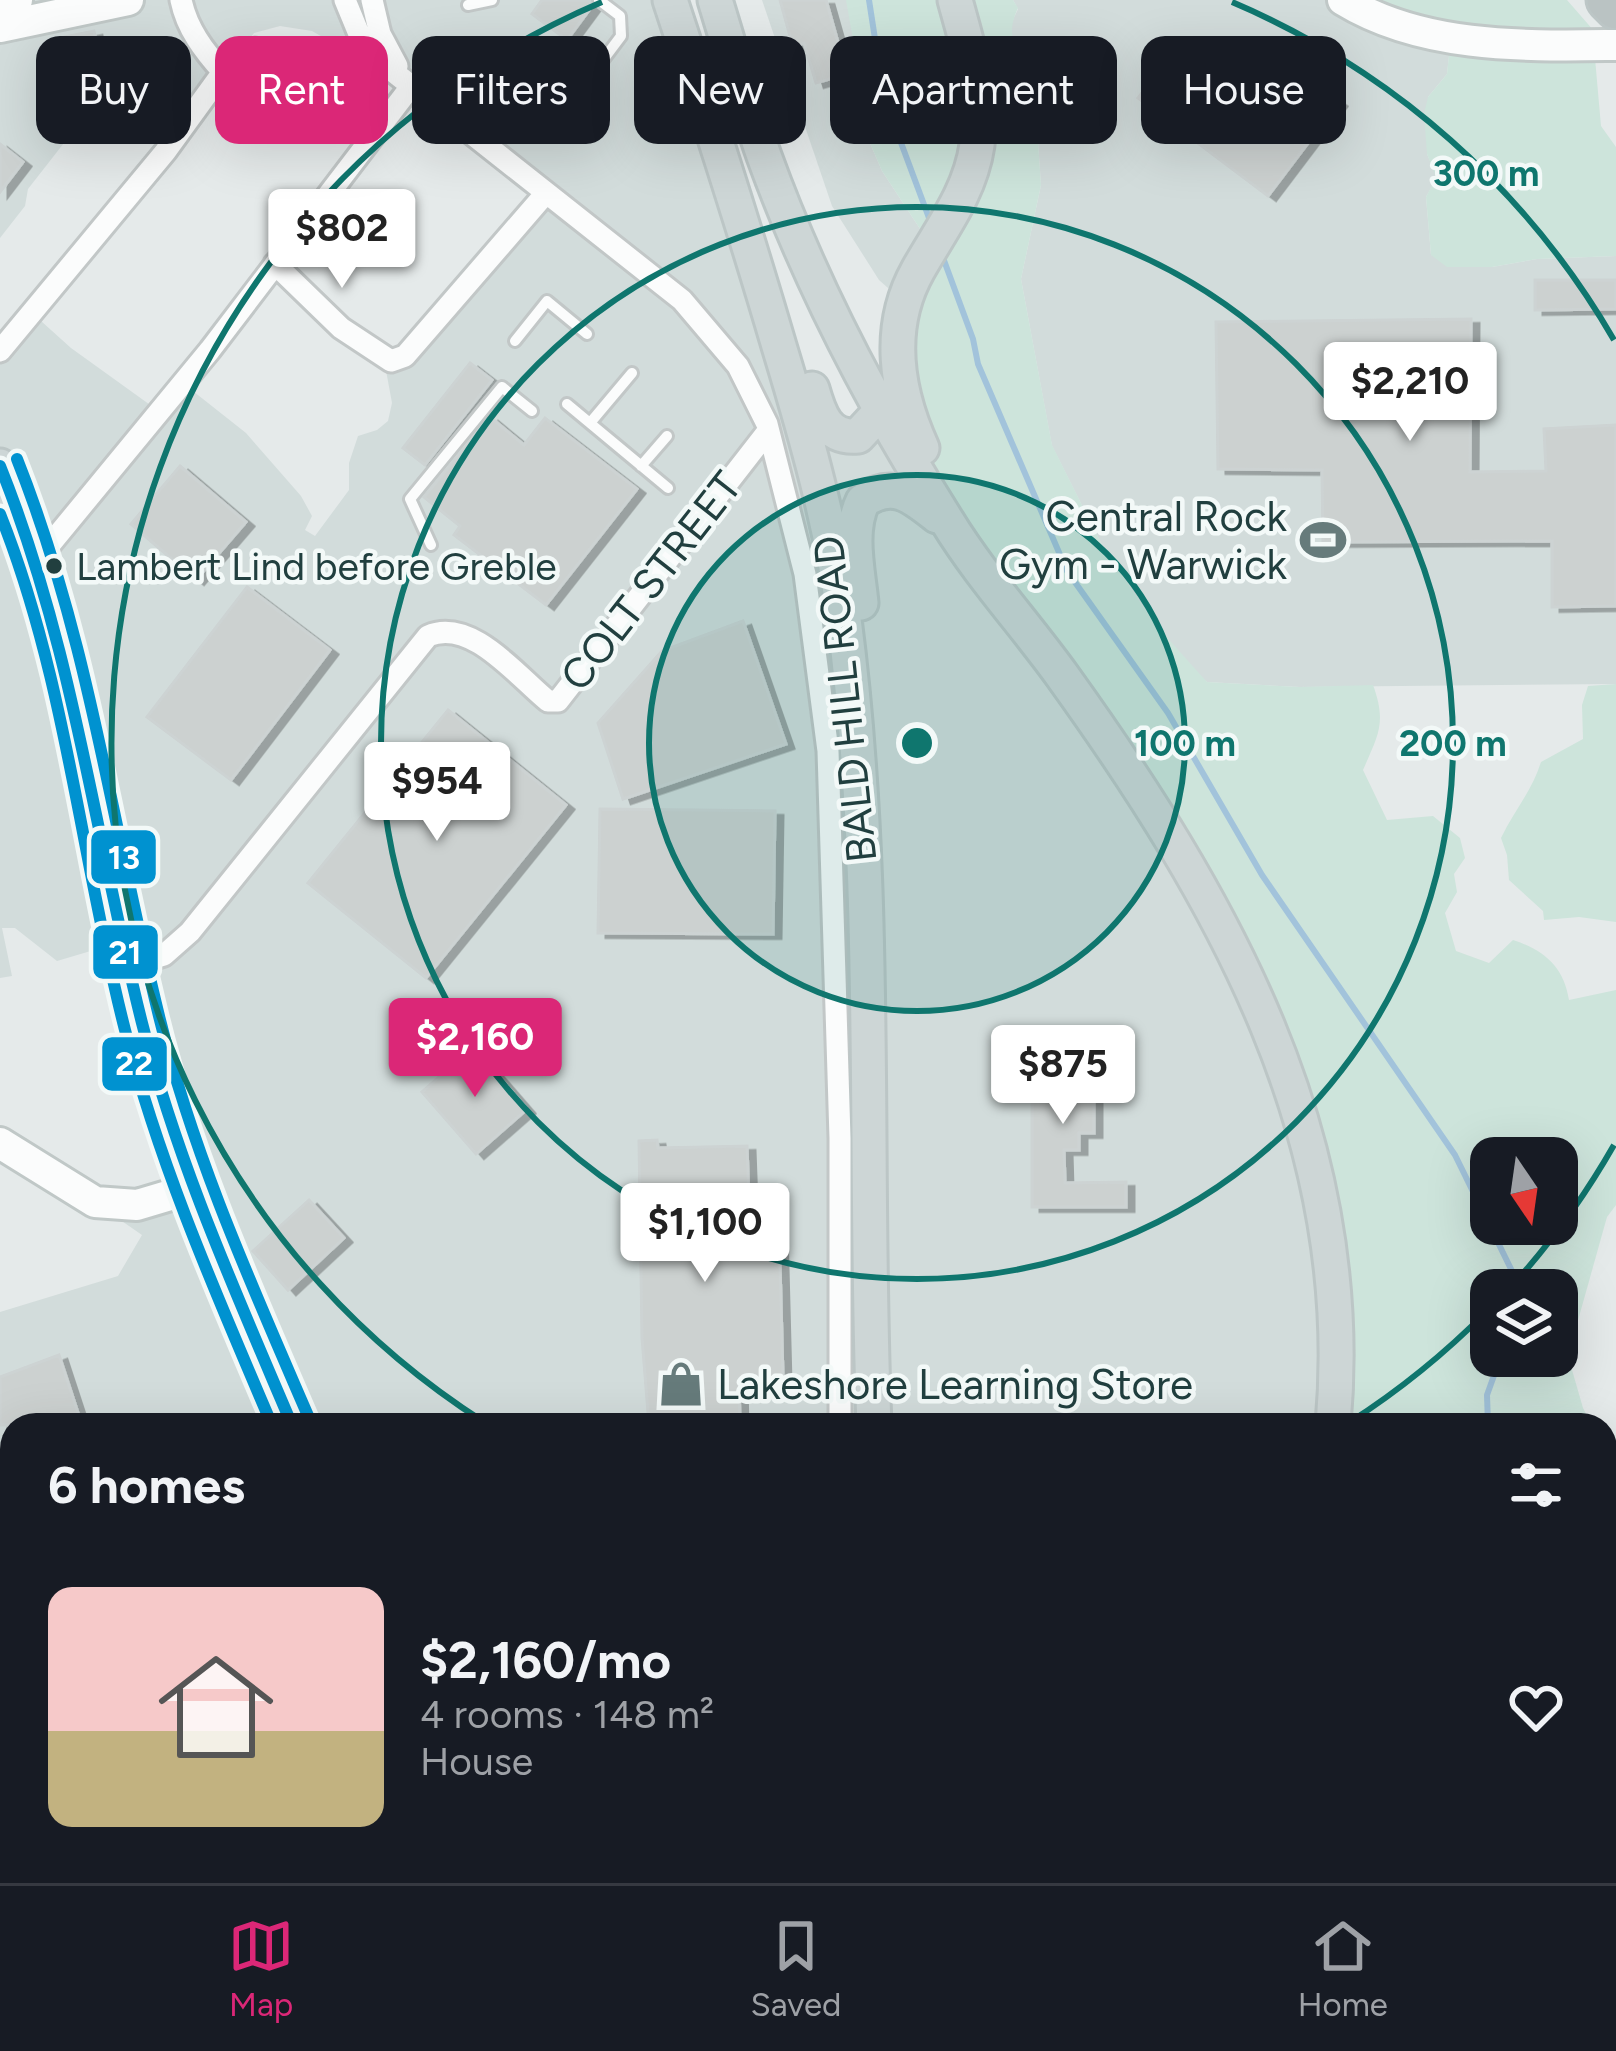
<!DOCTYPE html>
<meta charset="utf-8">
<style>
body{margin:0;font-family:Figtree,sans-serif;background:#242831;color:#f1f3f6;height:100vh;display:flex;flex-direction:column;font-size:45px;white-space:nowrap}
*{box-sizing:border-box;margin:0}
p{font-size:39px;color:#9ea1a6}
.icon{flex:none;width:66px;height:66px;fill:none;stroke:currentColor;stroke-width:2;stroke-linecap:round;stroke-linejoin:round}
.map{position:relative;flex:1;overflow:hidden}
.panel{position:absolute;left:0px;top:1413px;width:1617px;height:471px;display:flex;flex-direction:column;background:#171b24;border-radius:36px 36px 0 0;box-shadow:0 12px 48px #0002}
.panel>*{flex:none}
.banner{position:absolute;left:36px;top:36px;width:1545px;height:108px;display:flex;gap:24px}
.needle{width:78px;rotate:167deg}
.controls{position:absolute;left:1470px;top:1137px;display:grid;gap:24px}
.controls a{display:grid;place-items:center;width:108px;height:108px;border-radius:24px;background:#171b24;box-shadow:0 12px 48px #0002;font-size:60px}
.price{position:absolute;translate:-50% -102px;padding:0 27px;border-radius:12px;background:#fff;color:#222;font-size:39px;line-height:78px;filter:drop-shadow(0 3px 6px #0008)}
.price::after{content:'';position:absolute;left:50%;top:72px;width:36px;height:27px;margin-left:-18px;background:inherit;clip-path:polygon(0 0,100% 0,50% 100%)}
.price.current{background:#db2777;color:#fff}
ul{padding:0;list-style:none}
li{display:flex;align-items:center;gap:36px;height:300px;padding:0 48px}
li span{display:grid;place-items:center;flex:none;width:336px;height:240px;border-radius:24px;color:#555}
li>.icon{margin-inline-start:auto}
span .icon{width:144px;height:144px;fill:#fffc;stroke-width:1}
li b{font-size:51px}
h2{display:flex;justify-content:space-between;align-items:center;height:144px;padding:0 48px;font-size:51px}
.chip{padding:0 42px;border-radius:24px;background:#171b24;box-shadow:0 12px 48px #0002;font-size:42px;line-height:108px}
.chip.current{background:#db2777;color:#fff}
.dock{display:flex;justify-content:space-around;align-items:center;height:168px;border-top:3px solid #363941;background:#171b24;font-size:33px;color:#9ea1a6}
.dock a{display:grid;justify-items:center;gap:6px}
.dock .current{color:#db2777}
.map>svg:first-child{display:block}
.built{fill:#d2dcdb}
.green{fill:#cde4db;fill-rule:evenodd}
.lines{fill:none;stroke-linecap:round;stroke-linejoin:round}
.stream{stroke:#a2c3db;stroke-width:6}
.building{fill:#ccd1d0;stroke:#cdd3d3;stroke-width:3;filter:url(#shadow)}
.lane-casing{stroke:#c2c7c7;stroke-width:16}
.street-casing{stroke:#c2c7c7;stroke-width:27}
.secondary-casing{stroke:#c0c8c7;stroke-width:36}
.primary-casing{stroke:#bcc6c6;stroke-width:39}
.highway-casing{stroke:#bcc6c6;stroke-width:45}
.lane{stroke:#fbfcfc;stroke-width:10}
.street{stroke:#fbfcfc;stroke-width:21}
.secondary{stroke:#fbfcfc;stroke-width:30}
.primary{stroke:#cdd6d6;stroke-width:33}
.highway{stroke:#bac3c3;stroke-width:39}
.bus-1-casing{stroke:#f3f9f8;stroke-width:21}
.bus-2-casing{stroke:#f3f9f8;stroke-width:21}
.bus-3-casing{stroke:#f3f9f8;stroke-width:21}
.bus-1{stroke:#0092d0;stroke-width:12}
.bus-2{stroke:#0092d0;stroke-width:12}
.bus-3{stroke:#0092d0;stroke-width:12}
.ring{fill:none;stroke:#0f766e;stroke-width:6}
.bus-dot{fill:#213f3f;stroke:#f3f9f8;stroke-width:4.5}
.labels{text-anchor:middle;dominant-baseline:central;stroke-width:9;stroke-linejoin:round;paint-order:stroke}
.bus-label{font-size:39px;fill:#213f3f;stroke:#f3f9f8;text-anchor:start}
.poi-label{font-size:42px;fill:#213f3f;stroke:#f3f9f8;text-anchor:end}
.street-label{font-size:42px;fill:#213f3f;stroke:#f3f9f8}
.centre{fill:#0f766e;stroke:#f3f9f8;stroke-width:6}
.ring-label{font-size:36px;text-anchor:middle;font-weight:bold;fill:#0f766e;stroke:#f3f9f8;stroke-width:9;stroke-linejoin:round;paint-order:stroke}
.line-badge{stroke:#f3f9f8;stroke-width:4.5}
.badge-label{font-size:33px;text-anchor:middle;font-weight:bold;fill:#fff}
</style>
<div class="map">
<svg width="1616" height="1883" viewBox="0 0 1616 1883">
<defs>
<filter id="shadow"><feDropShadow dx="8" dy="4.5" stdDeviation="0" flood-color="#0004"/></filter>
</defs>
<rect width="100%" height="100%" fill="#e5eaea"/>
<path class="built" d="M0 0H668L770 285 794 333 814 405 825 424 869 423 1192 870 1301 1121 1334 1425H12V1662L0 1666V1312L118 1276 142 1235 103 1208 185 1190 121 942 57 961 15 928H2L12 976 0 978V350L31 312 71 348 153 407 184 384 246 433 301 496 312 516 305 530 315 536 349 490V463L358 436 377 430 388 421 392 403 385 365 540 197 375 67 312 31 280 26 254 33 188 118 129 83 103 93 28 189 25 206 0 238Z
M762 0H847L858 68 857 113 882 171 928 241 897 296 879 280 832 206Z
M1013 0H1374L1451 37 1447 74 1428 97 1427 154 1437 177 1426 197 1431 255 1492 267 1537 259 1616 256V684L1300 687 1207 682 1197 674 1154 623 1101 543 1052 446 1021 279 1041 185 1036 112 1041 82 1012 41 1010 26 1018 9Z
M295 1872H936L940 1883H299Z
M990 1872H1271L1264 1883H998Z"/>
<path class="green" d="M846 0H1013L1018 8C1002 42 1021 55 1041 82L1036 112 1041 185 1021 279 1052 445 1101 543 1154 623 1207 682 1300 687 1373 685C1387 723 1378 735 1363 770L1387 820 1433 816 1460 838 1465 858 1454 874 1457 892 1445 913 1456 951 1489 963 1513 940C1544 950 1564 967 1569 1000L1616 990V1205L1607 1217 1568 1356 1583 1408 1592 1425H1333L1330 1260 1243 964 972 558 909 421 896 353 928 241 882 171 857 113 858 68ZM1491 1158H1557V1224H1491ZM1491 1290H1557V1356H1491Z
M1374 0H1567L1601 39 1594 47 1601 126 1616 147V256L1537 259 1492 267H1447L1431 255 1426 197 1436 177 1427 154 1424 114 1428 97 1447 74 1451 36Z
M1616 684V922L1579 917 1544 920 1543 911 1509 880 1507 855 1501 838C1514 811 1532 791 1541 762L1583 739 1582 705 1588 686Z
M1605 1503 1616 1525V1651L1605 1655Z
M1358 1872H1449L1450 1883H1358Z"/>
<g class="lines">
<path class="stream" d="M869 0 884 97 932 226
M942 255 973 339 978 364 1067 571 1168 713 1262 875 1455 1155 1512 1271 1513 1290
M1488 1425 1487 1395 1501 1356
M1413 1872 1414 1883"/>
</g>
<path class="building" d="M542 0H589L592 6 567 40 532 14Z
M780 0H826L847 74 816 83 804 43 793 47Z
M94 31 98 52 143 44 115 80 82 87 77 61 70 63 65 37Z
M1169 58 1262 129 1303 75 1339 102 1268 196 1138 98Z
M0 144 23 162 0 192Z
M1535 280H1616V309L1535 310Z
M1471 319 1470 472 1546 471 1544 429 1616 425V606L1552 607V541L1323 542 1322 470 1218 469 1216 322Z
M470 363 492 380 425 465 403 448Z
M490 417 524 445 545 418 637 489 546 605 454 535 460 526 424 497Z
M180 466 246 522 196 580 131 524Z
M247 587 330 650 231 780 147 717Z
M743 621 786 744 623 799 598 723 662 651Z
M448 710 566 805 426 978 308 883Z
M600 809 775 811 773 934 598 933Z
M1064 1040V1050H1094V1133H1079V1150H1064L1065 1183 1126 1182V1207H1032V1085L1016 1086V1067H1032V1055H1046V1041Z
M473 1047 527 1109 476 1154 422 1092Z
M657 1140 658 1148 747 1146 750 1227 779 1226 783 1378 739 1379 740 1425H649L642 1338 639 1141Z
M309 1200 344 1238 288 1290 253 1251Z
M59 1355 82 1425H0V1377Z"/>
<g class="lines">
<g class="lane-casing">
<path id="lane" d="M599 0 620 16 621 36 603 60
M468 5 492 0
M553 121 591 75
M515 341 547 301 587 334
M567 404 668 488
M590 423 632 373
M641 466 667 436
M431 545 410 499 502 387 532 411
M769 1872 778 1883"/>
</g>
<g class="street-casing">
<path id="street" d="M181 0C187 29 204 51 223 72
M345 0 359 34 381 62 682 300 738 366 767 424 805 574 828 751 840 1138V1425
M372 0 380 34 397 66
M275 264 341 328 391 361 405 356 546 193
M0 351 165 152 223 72 255 49
M38 559 210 350 412 85
M128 966 164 955 190 932 428 636C471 617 517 676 548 701H558L768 431
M0 1644 12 1640
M857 1883 858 1872"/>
</g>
<g class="secondary-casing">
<path id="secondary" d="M1343 0C1423 49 1525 46 1616 45
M0 4 17 0
M0 27 128 0
M0 1143 95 1202 137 1205 194 1188
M433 1883 466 1872"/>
</g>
<g class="primary-casing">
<path id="primary" d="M670 0C708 115 745 230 779 346 806 435 832 526 844 619 879 886 863 1156 874 1425
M715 0C731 52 746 105 764 156 810 283 875 407 947 521 980 575 1024 623 1061 674 1223 899 1359 1137 1333 1425
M812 389C819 414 827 439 858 436L882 410
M922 448C896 391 886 327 918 270 941 229 970 193 977 145 984 95 968 48 955 0
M0 466C79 642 95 837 142 1023 176 1162 236 1293 292 1425
M861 603C858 571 848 531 863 501 893 480 912 496 937 516
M478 1872 482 1883
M962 1872 966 1883
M992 1872 999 1883
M1358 1872 1359 1883
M1264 1883 1271 1872
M1327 1883V1872"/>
</g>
<g class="highway-casing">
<path id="highway" d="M1607 0 1616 9"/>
</g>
<use href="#lane" class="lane"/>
<use href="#street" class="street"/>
<use href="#secondary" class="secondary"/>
<use href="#primary" class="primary"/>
<use href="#highway" class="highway"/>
<g class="bus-1-casing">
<path id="bus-1" d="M0 466C74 650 94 833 142 1023 177 1162 236 1293 292 1425"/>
</g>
<g class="bus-2-casing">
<path id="bus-2" d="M0 514C66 679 81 859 125 1030 160 1167 217 1296 272 1425"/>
</g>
<g class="bus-3-casing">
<path id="bus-3" d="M17 459C90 643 112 826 159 1016 193 1155 252 1286 309 1418"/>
</g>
<use href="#bus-1" class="bus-1"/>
<use href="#bus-2" class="bus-2"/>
<use href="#bus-3" class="bus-3"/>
</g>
<circle cx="917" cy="743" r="268" fill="#0f766e" fill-opacity=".12"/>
<g class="ring">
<circle cx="917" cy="743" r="268"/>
<circle cx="917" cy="743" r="536"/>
<path d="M1614 1145A805 805 0 0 1 1511 1287M1486 1312A805 805 0 0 1 1350 1422M484 1422A805 805 0 0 1 602 2M1232 2A805 805 0 0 1 1614 340"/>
</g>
<defs>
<g id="stadium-bare" transform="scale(3.6)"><path d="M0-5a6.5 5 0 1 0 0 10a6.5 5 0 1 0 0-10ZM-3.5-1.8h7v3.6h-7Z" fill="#667b7b" stroke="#f3f9f8" stroke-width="2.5" paint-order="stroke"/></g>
<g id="shop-bare" transform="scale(3.6)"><path d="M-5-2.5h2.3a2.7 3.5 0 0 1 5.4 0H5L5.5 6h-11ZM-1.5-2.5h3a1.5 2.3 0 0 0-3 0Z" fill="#667b7b" stroke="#f3f9f8" stroke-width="2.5" paint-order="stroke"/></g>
</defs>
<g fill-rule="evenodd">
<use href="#stadium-bare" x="1323" y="540"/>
<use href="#shop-bare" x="681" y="1384"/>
</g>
<circle class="bus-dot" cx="54" cy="566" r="10"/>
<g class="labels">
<g class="bus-label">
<text x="76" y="566">Lambert Lind before Greble</text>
</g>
<g class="poi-label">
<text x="1287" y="516">Central Rock<tspan x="1287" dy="48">Gym - Warwick</tspan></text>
<text x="717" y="1384" text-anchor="start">Lakeshore Learning Store</text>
</g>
<g class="street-label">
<text transform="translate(651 581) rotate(-52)">COLT STREET</text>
<text transform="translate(845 699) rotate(-96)">BALD HILL ROAD</text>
</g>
</g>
<circle cx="917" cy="743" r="18" class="centre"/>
<g class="ring-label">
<text x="1486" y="186">300 m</text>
<text x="1185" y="756">100 m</text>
<text x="1453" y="756">200 m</text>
</g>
<g class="line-badge">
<rect x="89" y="828" width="69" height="58" rx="12" fill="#0092d0"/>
<rect x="91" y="923" width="69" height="58" rx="12" fill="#0092d0"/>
<rect x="100" y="1035" width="69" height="58" rx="12" fill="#0092d0"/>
</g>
<g class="badge-label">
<text x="124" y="869">13</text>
<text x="125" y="964">21</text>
<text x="134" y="1075">22</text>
</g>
</svg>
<div class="controls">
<a><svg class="needle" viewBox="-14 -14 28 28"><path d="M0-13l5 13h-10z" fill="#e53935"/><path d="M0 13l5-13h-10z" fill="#9ea1a6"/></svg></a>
<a><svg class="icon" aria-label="layers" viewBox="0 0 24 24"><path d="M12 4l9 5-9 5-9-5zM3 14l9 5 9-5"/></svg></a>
</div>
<b class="price" style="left:342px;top:291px">$802</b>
<b class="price" style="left:1410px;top:444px">$2,210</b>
<b class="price" style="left:437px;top:844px">$954</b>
<b class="price current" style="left:475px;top:1100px">$2,160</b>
<b class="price" style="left:1063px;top:1127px">$875</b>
<b class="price" style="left:705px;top:1285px">$1,100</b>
<div class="banner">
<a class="chip">Buy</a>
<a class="chip current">Rent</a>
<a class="chip">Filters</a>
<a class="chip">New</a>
<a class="chip">Apartment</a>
<a class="chip">House</a>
</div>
<section class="panel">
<h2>6 homes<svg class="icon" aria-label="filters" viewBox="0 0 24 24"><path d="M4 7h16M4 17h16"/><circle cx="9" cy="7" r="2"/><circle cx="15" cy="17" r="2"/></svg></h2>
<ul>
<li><span style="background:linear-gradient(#f6c9c9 60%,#c2b280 0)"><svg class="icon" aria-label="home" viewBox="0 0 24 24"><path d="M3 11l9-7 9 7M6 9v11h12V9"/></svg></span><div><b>$2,160/mo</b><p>4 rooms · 148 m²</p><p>House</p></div><svg class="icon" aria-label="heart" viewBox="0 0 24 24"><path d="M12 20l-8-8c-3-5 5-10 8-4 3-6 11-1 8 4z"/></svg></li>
</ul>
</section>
</div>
<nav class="dock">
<a class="current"><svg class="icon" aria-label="map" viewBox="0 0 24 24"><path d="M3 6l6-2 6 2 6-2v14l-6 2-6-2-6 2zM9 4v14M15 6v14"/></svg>Map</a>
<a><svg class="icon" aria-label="saved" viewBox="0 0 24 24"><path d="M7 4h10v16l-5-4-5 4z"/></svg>Saved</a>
<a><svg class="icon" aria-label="home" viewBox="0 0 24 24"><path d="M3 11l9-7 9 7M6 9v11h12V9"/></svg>Home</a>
</nav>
